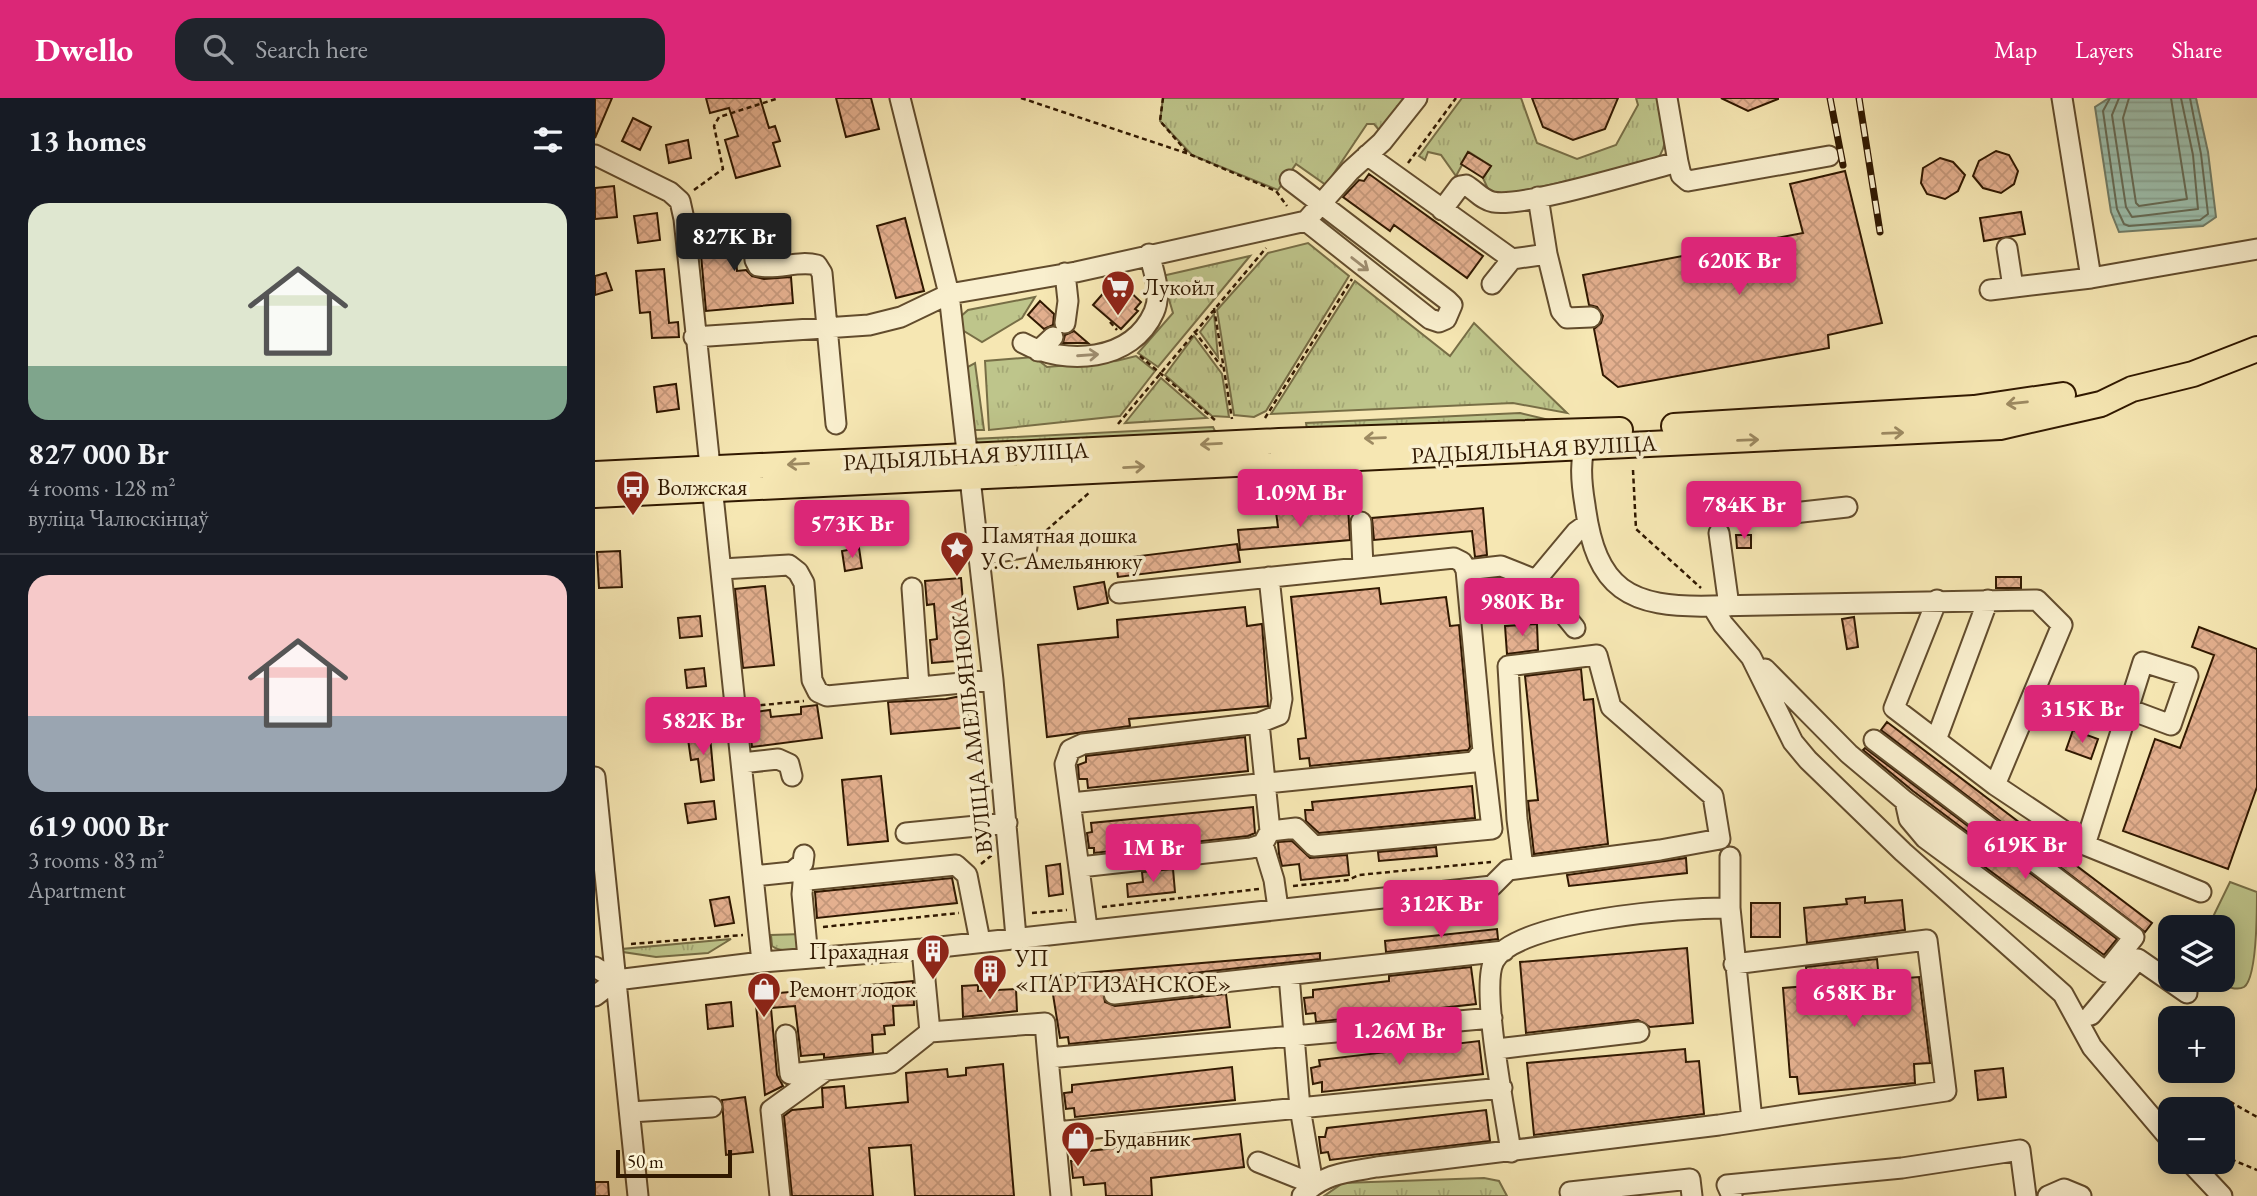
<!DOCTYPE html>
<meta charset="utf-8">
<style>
body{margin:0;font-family:"EB Garamond",serif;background:#20242c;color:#f1f3f6;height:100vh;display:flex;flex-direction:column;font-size:26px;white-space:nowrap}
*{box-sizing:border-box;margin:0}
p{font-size:23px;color:#9ea1a6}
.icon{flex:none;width:38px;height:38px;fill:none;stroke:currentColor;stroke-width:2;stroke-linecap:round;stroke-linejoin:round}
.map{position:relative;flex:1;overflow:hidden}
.drawer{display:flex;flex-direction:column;background:#171b24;width:595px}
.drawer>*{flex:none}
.buttons{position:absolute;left:1563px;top:817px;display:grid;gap:14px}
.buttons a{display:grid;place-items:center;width:77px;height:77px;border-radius:14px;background:#171b24;box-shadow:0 4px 18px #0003;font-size:35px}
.scale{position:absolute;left:21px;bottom:18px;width:116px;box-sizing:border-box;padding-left:7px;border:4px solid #301800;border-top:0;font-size:19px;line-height:24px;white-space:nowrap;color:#301800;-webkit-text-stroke:5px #f9efce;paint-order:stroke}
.price{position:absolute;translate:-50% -60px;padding:0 16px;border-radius:7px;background:#db2777;color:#fff;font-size:23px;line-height:46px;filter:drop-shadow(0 2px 4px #0008)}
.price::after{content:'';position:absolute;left:50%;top:42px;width:21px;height:16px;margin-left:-10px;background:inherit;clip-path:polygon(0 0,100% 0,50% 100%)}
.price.on{background:#222;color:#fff}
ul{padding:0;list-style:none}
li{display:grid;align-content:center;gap:14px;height:371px;padding:0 28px}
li+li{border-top:2px solid #363941}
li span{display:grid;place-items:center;height:217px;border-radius:21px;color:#555}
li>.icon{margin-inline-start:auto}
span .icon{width:126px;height:126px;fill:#fffc;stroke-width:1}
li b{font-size:30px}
h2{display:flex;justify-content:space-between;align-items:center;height:84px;padding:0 28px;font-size:30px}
header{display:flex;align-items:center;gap:42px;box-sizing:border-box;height:98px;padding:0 35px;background:#db2777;color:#fff}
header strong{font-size:33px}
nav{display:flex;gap:38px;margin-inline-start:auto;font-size:24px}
.search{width:490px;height:63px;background:#20242c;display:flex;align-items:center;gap:18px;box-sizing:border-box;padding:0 24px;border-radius:21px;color:#9ea1a6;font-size:26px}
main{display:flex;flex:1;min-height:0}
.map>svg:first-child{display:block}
.grass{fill:url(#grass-tufts);stroke:#776e46;stroke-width:2}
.pitch{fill:#bec58b;stroke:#776e46;stroke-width:2}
.water{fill:url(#water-rules);stroke:#717d68;stroke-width:2}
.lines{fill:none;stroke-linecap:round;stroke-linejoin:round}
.shore{stroke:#666c57;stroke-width:2}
.building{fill:url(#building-cross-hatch);stroke:#301800;stroke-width:2}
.minor-casing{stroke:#624c2d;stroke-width:23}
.major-casing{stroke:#301800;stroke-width:28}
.path{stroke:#301800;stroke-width:2.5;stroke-dasharray:5 3.5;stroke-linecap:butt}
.minor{stroke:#f9efce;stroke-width:19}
.major{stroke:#f6e7b3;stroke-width:24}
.rail-casing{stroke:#301800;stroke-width:7}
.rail{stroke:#f9efce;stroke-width:4.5;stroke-dasharray:13;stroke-linecap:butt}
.oneway{stroke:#9f8e71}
.oneway2{stroke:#9d8a62}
.labels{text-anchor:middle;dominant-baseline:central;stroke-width:7;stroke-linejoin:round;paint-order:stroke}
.poi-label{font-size:23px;fill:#301800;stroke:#f9efce;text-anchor:start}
.street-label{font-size:23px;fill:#301800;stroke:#f9efce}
</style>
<header>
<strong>Dwello</strong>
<div class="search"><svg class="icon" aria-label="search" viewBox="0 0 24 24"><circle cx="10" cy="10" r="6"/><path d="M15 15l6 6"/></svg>Search here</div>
<nav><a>Map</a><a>Layers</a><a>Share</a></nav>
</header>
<main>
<section class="drawer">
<h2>13 homes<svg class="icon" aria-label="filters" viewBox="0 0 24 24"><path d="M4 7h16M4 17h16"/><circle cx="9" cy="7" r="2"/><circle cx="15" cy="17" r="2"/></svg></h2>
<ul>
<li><span style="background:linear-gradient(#dfe7d0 75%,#7fa58c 0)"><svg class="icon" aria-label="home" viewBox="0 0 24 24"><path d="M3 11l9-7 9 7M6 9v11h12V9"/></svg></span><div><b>827 000 Br</b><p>4 rooms · 128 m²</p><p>вуліца Чалюскінцаў</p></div></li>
<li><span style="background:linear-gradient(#f6c9c9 65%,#9aa5b1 0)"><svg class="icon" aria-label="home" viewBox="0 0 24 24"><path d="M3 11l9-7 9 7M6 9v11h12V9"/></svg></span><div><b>619 000 Br</b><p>3 rooms · 83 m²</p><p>Apartment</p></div></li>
</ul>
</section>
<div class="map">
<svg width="1662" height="1098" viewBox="0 0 1662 1098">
<defs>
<pattern id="grass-tufts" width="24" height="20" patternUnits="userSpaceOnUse" patternTransform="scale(1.75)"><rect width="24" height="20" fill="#bec58b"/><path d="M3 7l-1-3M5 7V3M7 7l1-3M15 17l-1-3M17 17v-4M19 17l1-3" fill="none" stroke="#a4a876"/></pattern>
<pattern id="water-rules" width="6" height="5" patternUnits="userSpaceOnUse" patternTransform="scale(1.75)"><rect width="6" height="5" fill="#9dc0ae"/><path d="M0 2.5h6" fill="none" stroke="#88a494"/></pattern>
<pattern id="building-cross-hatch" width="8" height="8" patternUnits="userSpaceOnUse" patternTransform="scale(1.75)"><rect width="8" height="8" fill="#e4b08f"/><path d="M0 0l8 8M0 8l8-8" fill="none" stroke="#c4977a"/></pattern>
</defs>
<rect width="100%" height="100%" fill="#f6e7b3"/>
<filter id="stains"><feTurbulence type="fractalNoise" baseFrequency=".00286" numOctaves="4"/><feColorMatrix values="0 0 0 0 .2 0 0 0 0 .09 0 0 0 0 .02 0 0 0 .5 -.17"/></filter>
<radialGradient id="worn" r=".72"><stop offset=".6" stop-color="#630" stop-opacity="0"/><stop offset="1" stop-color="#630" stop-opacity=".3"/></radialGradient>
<path class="grass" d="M568 0H815L784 32 779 26H772L731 87 701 66 683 92 597 57 565 23Z
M867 0H926L942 45 982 61 1021 47 1043 7 1041 0H1065C1069 22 1077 44 1061 63L904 98 893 91 888 80 896 68 874 54 861 78 846 57 833 54 830 62 824 58Z
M713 145 754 178 671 313 659 319 639 317 622 212 673 155Z
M655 158 563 269 543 255 578 215 567 178Z
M760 183 855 258 879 225 972 315 918 305 676 316Z
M440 199 427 220 387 244 364 230V220L373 212Z
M619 216 623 259 605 234Z
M599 238 627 276 634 319 617 318 570 277Z
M541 258 560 273 525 318 394 332 390 263 439 259 452 269 521 263Z
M380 265 389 332H375L369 271Z
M566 280 612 320 530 325Z
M925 315 971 326 712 331 711 325Z
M618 329 621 335 384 346 379 341Z
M207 836 208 848C199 853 185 854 177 848L176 837Z
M136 841 113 855 61 859 28 854 27 851Z
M889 1080 904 1083 912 1098H729L748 1085Z"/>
<path class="pitch" d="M1635 784 1662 794C1662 813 1662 880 1649 889 1640 894 1627 886 1618 882H1628V862L1634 852 1628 843V830L1613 829Z"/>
<path class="water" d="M1514 0H1601L1613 54 1621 119 1608 128 1524 134 1516 114 1500 9Z"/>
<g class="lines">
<path class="shore" d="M1515 0 1508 13 1522 111 1529 126 1534 128 1605 122 1613 116 1606 56 1595 0
M1524 0 1517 17 1531 109 1537 119 1603 111 1598 57 1586 0
M1534 0 1528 20 1541 105 1544 108 1592 101 1576 0"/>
</g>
<path class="building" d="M0 0H17L0 40Z
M111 0H165L174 30 180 28 185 43 178 45 185 68 141 80 130 42 143 38 134 10 115 15Z
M241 0H276L284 31 251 39Z
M937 0H1023L1010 31 978 42 948 29Z
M1126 0H1183V1L1153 13Z
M38 20 56 29 45 52 27 43Z
M93 42 96 60 74 65 71 47Z
M1401 53 1414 57 1423 73 1419 86 1406 95 1388 90 1378 78 1384 63Z
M873 54 896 68 888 80 866 66Z
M1345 60 1358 64 1370 77 1363 93 1350 101 1332 96 1326 85 1328 70Z
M1250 73 1287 225 1233 237 1234 250 1023 289 1008 277 999 231 1006 225 1008 218 1002 209 994 207 988 177 1208 135 1195 86Z
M774 76 888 158 872 180 799 127 795 133 748 99 764 82 769 83Z
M19 88 22 119 0 121V90Z
M1426 114 1430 136 1389 143 1385 120Z
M62 115 65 142 43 145 39 118Z
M138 120 142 173 151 172 157 178 169 181 196 179 198 205 111 213 103 123Z
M310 120 329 193 301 200 282 128Z
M69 171 74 225 83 224 84 239 57 240 55 214 45 215 41 173Z
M11 175 17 192 0 197V178Z
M512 191 523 201 532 191 546 204 540 211 543 213 526 231 498 207Z
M445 203 459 216 458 227 449 231 433 217Z
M479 233 493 245H468L470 237Z
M81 286 84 311 62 314 59 289Z
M753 408 755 442 645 452 643 432 683 429 681 414Z
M888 410 892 457 880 459 877 433 779 442 777 420Z
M1141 437H1156V450H1142Z
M642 446 645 464 523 479 520 461Z
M264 450 267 470 250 473 247 453Z
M25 453 27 489 4 490 2 454Z
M1401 479H1426V490H1401Z
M366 480 373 562 337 565 335 542 342 541 339 506 332 507 330 483Z
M509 484 513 505 483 511 479 489Z
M170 488 179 567 148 570 140 491Z
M784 490 786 506 851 499 855 528 864 527 875 649 873 652 715 668 714 660 705 661 703 641 711 640 696 499Z
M650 509 652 528 667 526 673 608 534 621 535 628 452 639 443 547 523 539 522 522Z
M948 510 952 524 937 525 936 511Z
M105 518 107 538 85 540 83 520Z
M1259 519 1263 549 1252 551 1247 521Z
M942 526 943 552 912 556 910 528Z
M1604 529 1662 551V689L1633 771 1528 733 1560 641 1585 650 1619 557 1597 549Z
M109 570 111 588 92 590 90 572Z
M986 571 989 602 998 601 1013 746 939 756 933 703 943 702 930 578Z
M371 597 374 629 296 636 293 604 351 601Z
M222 607 227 640 157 649 153 615 175 612 176 619 206 616V609Z
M1292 624 1557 825 1550 834 1286 632Z
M1478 632 1503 641 1496 661 1471 652Z
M115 638 119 682 106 684 103 661 96 662 93 641Z
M650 639 653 673 493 690 492 681H484L483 667 491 664V658Z
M1270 650 1522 841 1509 857 1379 761 1386 752 1382 741 1318 693 1268 652Z
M286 678 293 743 253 747 247 682Z
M877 688 880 720 724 735 711 723 710 712H718L717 704Z
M119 703 121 721 93 725 90 706Z
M658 709 660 735 653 738 499 755V750H494L492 735 497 734 496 725Z
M697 743 715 760 752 757 754 777 706 782 704 766 687 768 684 756 683 744Z
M841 749 842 758 784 763 783 754Z
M1091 760 1092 775 974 788 972 777Z
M465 766 468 796 454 798 451 768Z
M578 771 580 794 533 799 532 786 548 784 547 774Z
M357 780 362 805 222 820 220 794Z
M134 799 139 825 120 828 115 802Z
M1270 799V805L1307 802 1310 832 1212 845 1209 810 1252 806 1251 801Z
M1156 805H1185V839H1156Z
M902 831 903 841 791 854 790 843Z
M1092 850 1098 925 1055 929 1043 922 931 935 925 864Z
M725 855V861L518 884 508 892 510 904 520 908 631 896 635 929 474 946 473 939 465 940 455 878Z
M1282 861 1284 882 1324 879 1335 965 1319 966 1320 985 1204 996 1202 979H1195L1188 890 1213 888 1211 869Z
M876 869 881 906 721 924 720 915 711 916 709 900 718 899V892L794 883V878Z
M318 883 319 907 298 908 299 927 289 928 290 936 277 937 278 955 229 960V956L206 958 200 908 176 910 182 977 188 988 170 997 160 897Z
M383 887V893L421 891 422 913 368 919 367 888Z
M136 904 138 928 113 931 111 907Z
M884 943 888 976 727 994V984L718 986 716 970 725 968 724 962Z
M1090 951 1091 964 1104 963 1109 1016 939 1037 932 965Z
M408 966 419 1098H320L316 1047 274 1050 278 1098H197L189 1018 197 1012 228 1009 227 990 249 988 251 1010 313 1004 311 975 352 971 353 979 371 977V970Z
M637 969 640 1002 480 1019 479 1010 471 1011 469 995 477 994V987Z
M1408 970 1411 999 1383 1002 1380 973Z
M150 999 158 1054 131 1057 127 1002Z
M891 1012 895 1043 735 1062 733 1054 726 1055 724 1039H730L732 1030Z
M645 1036 649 1069 556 1080 557 1098H511L510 1085 489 1087 488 1079 478 1080 476 1063 486 1062 485 1054Z
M0 1084H13L14 1098H0Z"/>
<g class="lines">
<g class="minor-casing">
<path id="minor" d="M305 0 354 196 398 582 421 839
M1467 0 1496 180 1662 151
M0 57 75 94 85 103 89 121 167 864
M772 57 917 161 897 186
M1083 64 1086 77 1093 83 1234 58
M695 82 852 202 857 207 851 221 844 224 835 221 711 123
M847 112 865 88 871 87C880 92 887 102 898 104 927 110 1047 73 1083 64L1072 0
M158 136 160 162 163 168C183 172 203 162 222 167L227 175 241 326
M1412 150 1418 189
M952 156 966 213 972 220 996 219
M917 161 952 156 943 99
M470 175 473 203 470 225
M1395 192 1496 180
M99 239 274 227 306 219 354 196 481 174 711 123 755 73 787 44 822 0
M428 245C470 268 537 264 559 214 567 196 559 174 554 156
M443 253 458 239
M993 338C984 360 986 383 990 407 1001 492 1034 510 1117 508L1128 526 1156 559 1198 644 1213 662 1308 754 1468 896 1497 949 1575 1041
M1189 416 1252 409
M766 424 768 469
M1124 435 1134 508
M383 458 432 449
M127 471 194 467 203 474 209 485 217 582 223 594 232 598 398 582
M871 472 906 468 941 482 980 530
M941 482 981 434 992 426
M317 490 324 588
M1342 502 1299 610 1400 687 1490 747 1606 794
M1117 508 1442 502 1467 527 1400 687
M1170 571 1254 656 1310 703 1374 750
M1279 642 1539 839 1511 874 1330 740 1314 721 1310 703
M1341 642 1393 502
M147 665 183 661 194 666 197 678
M0 679 43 1098
M476 705 879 664 888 653 871 472 867 464 859 460 524 495
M675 733 701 730 719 748 897 731 888 653
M311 735 412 725
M668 746 679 782 683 810
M1490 747 1548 564 1593 578 1576 627 1533 611
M485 769 656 750 668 746 675 733 664 625
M158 778 197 774 208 765 209 757
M1135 810V759
M492 830 470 666 475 652 488 646 664 625 684 617 687 601 674 479
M327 851 335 934
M213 860 207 796 208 785 213 782 361 767 372 777 385 843
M0 869 21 882
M694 877 705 1010 718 1086
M519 896 909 853
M0 898 21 882 167 864 327 851 897 788 913 772 928 770 1065 752 1125 741 1118 698 1016 609 1002 557 913 568 922 721 928 770
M1496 917 1543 861 1592 895
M191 937 195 976 296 965 335 934 450 925 453 960 897 920
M902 951 1044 934
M453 960 466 1098
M35 1014 117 1009
M461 1034 907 990
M916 1054C911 1019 885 889 899 863 921 822 1090 809 1135 810L1157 1022
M663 1064 718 1086
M1595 1064 1627 1098
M975 1094 1095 1081 1097 1098
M185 1098 176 1012 230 973
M707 1098C728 1075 753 1074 782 1069L1124 1027 1351 993 1332 842 1139 866
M1137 1098 1132 1087 1307 1070 1425 1052 1431 1098
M1453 1098 1469 1091 1486 1098"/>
</g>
<g class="major-casing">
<path id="major" d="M1079 328 1379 310 1468 297
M0 376 684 343 1025 332
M0 397 1405 329 1506 306 1537 291 1598 276 1662 251"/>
</g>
<path class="path" d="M426 0 594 56 681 93 692 108
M568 0 565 23 592 54
M813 65 861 0
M99 92 128 71 119 28 124 19 184 0
M619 210 637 321
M515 224 522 232
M599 233 627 269
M545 258 620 322
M670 320 757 181
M523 326 671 150
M1038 372 1041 431 1106 490
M445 438 495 394
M157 608 209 603
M386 766 397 757
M698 788 753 782 764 777 896 764
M507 809 664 791
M437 815 472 812
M228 829 364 815
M36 846 148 837
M1604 1012 1611 1006 1632 1002 1662 1019
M1628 1058 1662 1072"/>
<use href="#minor" class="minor"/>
<use href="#major" class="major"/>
<g class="rail-casing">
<path id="rail" d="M1235 0 1248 67
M1264 0 1285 134"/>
</g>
<use href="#rail" class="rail"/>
</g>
<defs><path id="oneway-shaft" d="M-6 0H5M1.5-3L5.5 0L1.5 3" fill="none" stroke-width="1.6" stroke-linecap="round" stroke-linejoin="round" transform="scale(1.75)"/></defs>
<g class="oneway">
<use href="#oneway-shaft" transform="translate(765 166) rotate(38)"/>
<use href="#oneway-shaft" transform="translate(493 257) rotate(-4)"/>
</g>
<g class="oneway2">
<use href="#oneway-shaft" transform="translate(1422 305) rotate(174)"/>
<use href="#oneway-shaft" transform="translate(1298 335) rotate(-2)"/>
<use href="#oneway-shaft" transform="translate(780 340) rotate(178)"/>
<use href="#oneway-shaft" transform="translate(1153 342) rotate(-2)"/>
<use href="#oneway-shaft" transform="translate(616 346) rotate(177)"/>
<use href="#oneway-shaft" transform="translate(203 366) rotate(177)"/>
<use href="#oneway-shaft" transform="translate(539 369) rotate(-3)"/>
</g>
<defs>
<g id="supermarket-pin" transform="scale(1.75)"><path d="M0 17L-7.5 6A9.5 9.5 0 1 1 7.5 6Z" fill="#8f2418" stroke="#f9efce"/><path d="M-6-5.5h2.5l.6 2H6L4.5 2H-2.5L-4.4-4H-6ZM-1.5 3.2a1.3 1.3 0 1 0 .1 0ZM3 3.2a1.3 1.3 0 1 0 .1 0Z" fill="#fff"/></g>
<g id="bus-pin" transform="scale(1.75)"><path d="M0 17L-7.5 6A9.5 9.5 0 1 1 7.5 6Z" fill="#8f2418" stroke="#f9efce"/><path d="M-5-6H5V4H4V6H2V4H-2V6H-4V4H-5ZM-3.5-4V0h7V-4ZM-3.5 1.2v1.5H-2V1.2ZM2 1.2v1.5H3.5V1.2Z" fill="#fff"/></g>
<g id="sight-pin" transform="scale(1.75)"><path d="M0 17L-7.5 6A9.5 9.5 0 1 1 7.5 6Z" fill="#8f2418" stroke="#f9efce"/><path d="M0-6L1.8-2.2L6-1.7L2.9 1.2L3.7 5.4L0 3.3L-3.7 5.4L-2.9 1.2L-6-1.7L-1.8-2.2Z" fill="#fff"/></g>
<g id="building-pin" transform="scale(1.75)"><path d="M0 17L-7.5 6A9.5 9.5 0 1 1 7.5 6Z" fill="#8f2418" stroke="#f9efce"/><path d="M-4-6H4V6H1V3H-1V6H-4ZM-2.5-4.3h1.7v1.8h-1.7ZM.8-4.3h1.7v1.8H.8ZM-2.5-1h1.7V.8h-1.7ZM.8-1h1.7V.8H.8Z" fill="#fff"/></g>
<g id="shop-pin" transform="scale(1.75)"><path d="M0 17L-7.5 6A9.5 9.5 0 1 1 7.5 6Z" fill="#8f2418" stroke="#f9efce"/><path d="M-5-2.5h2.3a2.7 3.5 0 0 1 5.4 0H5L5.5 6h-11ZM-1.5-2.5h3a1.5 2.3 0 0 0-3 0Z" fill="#fff"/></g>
</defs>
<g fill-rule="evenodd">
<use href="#supermarket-pin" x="523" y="189"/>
<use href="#bus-pin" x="38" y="389"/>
<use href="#sight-pin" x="362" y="450"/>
<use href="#building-pin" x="338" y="853"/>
<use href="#building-pin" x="395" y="873"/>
<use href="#shop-pin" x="169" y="891"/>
<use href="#shop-pin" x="483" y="1040"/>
</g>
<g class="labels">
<g class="poi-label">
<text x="548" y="189">Лукойл</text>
<text x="62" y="389">Волжская</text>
<text x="386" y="437">Памятная дошка<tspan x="386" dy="26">У.С. Амельянюку</tspan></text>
<text x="314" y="853" text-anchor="end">Прахадная</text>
<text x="420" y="860">УП<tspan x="420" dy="26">«ПАРТИЗАНСКОЕ»</tspan></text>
<text x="194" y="891">Ремонт лодок</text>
<text x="508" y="1040">Будавник</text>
</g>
<g class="street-label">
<text transform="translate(939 351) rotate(-3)">РАДЫЯЛЬНАЯ ВУЛІЦА</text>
<text transform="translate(371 358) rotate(-3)">РАДЫЯЛЬНАЯ ВУЛІЦА</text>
<text transform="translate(376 628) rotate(-96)">ВУЛІЦА АМЕЛЬЯНЮКА</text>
</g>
</g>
<rect width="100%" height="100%" filter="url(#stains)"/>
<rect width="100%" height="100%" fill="url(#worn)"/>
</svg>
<div class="buttons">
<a><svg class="icon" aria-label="layers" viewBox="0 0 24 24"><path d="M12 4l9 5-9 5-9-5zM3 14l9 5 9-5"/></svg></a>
<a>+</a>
<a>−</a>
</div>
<div class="scale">50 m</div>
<b class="price on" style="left:139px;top:175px">827K Br</b>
<b class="price" style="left:1144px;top:199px">620K Br</b>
<b class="price" style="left:705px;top:431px">1.09M Br</b>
<b class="price" style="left:1149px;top:443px">784K Br</b>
<b class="price" style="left:257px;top:462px">573K Br</b>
<b class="price" style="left:927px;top:540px">980K Br</b>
<b class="price" style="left:1487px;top:647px">315K Br</b>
<b class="price" style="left:108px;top:659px">582K Br</b>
<b class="price" style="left:1430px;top:783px">619K Br</b>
<b class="price" style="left:558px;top:786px">1M Br</b>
<b class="price" style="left:846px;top:842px">312K Br</b>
<b class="price" style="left:1259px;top:931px">658K Br</b>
<b class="price" style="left:804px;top:969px">1.26M Br</b>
</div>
</main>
